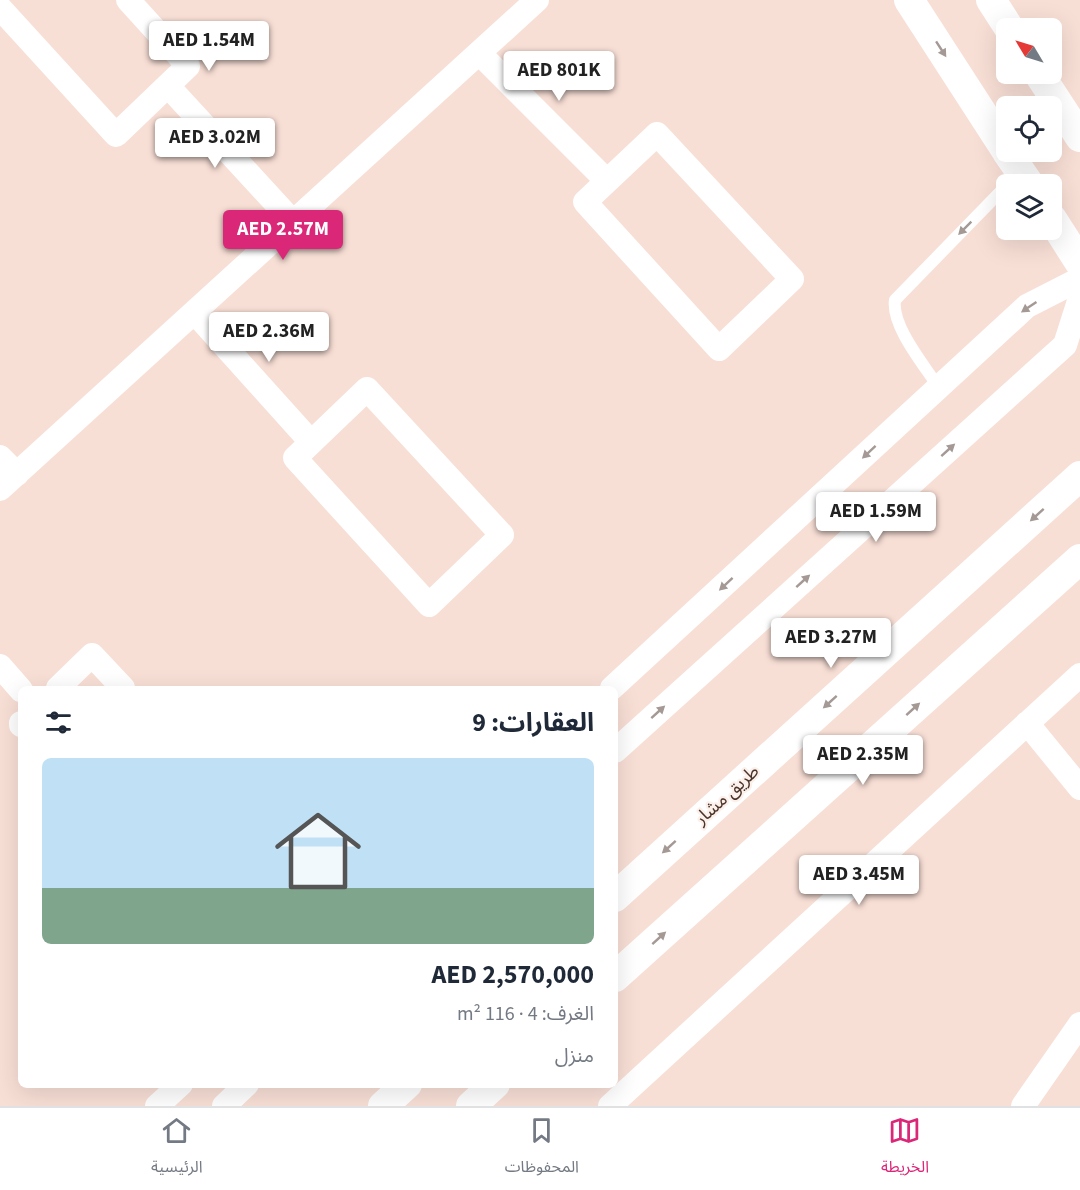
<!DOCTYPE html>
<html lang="ar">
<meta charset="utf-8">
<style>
body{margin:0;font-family:"Source Sans 3","Noto Sans Arabic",sans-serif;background:#f2f2f3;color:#1f2937;direction:rtl;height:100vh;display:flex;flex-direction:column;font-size:22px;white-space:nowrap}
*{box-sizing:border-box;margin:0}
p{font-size:20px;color:#747a83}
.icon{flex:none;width:33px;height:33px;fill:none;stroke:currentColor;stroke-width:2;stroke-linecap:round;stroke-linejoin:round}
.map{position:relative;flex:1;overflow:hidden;direction:ltr}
.sheet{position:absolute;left:18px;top:686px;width:600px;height:402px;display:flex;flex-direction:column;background:#fff;border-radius:9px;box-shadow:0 6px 24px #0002;direction:rtl}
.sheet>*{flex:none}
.needle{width:39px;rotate:308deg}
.buttons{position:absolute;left:996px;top:18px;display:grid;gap:12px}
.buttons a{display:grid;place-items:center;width:66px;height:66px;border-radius:9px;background:#fff;box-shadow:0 6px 24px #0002;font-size:30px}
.price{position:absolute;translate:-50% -51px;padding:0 14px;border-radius:6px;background:#fff;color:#222;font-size:20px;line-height:39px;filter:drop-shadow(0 2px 3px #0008)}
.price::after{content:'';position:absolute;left:50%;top:36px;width:18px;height:14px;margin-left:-9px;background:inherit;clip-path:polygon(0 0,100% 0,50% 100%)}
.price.active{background:#db2777;color:#fff}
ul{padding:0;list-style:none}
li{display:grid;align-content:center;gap:12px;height:318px;padding:0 24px}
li+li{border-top:2px solid #e0e1e3}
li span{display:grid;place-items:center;height:186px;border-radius:9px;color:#555}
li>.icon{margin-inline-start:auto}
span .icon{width:108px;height:108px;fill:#fffc;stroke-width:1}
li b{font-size:26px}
h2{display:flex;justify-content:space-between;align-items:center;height:72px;padding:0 24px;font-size:26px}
.tab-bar{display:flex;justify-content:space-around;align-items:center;height:84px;border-top:2px solid #e0e1e3;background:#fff;font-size:16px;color:#747a83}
.tab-bar a{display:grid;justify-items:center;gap:3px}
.tab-bar .active{color:#db2777}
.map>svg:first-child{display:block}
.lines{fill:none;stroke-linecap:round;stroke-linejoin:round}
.service{stroke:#fff;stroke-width:12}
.minor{stroke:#fff;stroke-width:24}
.tertiary{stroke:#fff;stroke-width:30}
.oneway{fill:#a49994}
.labels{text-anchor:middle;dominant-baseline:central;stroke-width:4.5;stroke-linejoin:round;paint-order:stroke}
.street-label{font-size:18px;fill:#4a332a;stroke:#fcf0eb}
</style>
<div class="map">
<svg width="1080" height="1106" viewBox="0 0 1080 1106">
<rect width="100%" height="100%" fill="#f8dfd6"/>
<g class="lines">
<path class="service" d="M939 388C925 366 891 326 895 300L1006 186"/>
<path class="minor" d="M0 8 116 135 188 66 128 0
M480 54 607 181
M168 86 294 223
M657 134 792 279 719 349 585 202Z
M195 313 311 442
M367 389 502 535 429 605 295 458Z
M0 457 17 474
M0 489 537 0
M0 666 21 690
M58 688 92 655 123 688
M612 688 1027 306 1080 279
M21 723V725
M1027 723 1080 788
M615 751 1065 345 1080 298
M157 1106 181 1084
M224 1106 247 1084
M610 1106 1080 675
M1023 1106 1080 1024"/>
<path class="tertiary" d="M909 0 1006 150
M991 0 1009 28
M1039 74 1080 137
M1007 152 1029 184
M1052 219 1080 263
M615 897 1080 476
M615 977 1080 559
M383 1106 407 1084
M471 1106 495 1084"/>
</g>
<defs><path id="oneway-solid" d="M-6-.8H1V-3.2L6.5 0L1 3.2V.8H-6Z" transform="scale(1.5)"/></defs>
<g class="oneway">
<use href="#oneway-solid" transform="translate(941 49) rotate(57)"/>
<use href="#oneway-solid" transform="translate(965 228) rotate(135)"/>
<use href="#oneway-solid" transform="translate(1029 307) rotate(146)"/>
<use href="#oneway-solid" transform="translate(948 450) rotate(-42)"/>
<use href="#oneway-solid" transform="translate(869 452) rotate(137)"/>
<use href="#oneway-solid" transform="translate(1037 515) rotate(138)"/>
<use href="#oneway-solid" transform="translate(803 581) rotate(-42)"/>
<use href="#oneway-solid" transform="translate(726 584) rotate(137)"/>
<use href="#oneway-solid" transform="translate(830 702) rotate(138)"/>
<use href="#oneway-solid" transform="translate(913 709) rotate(-42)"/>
<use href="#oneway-solid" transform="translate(658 712) rotate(-42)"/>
<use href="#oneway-solid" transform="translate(669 847) rotate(138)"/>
<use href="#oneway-solid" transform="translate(659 938) rotate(-42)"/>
</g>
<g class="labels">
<g class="street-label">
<text transform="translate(727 795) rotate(-42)">طريق مشار</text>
</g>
</g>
</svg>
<div class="buttons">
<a><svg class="needle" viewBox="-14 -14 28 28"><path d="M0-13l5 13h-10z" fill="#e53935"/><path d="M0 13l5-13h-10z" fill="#747a83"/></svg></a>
<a><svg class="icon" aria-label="locate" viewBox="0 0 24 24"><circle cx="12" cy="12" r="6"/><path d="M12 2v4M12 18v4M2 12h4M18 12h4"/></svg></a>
<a><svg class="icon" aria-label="layers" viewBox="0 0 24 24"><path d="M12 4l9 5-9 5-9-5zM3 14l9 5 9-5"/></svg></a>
</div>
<b class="price" style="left:209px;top:72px">AED 1.54M</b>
<b class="price" style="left:559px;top:102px">AED 801K</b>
<b class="price" style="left:215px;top:169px">AED 3.02M</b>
<b class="price active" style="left:283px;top:261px">AED 2.57M</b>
<b class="price" style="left:269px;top:363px">AED 2.36M</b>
<b class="price" style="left:876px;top:543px">AED 1.59M</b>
<b class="price" style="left:831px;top:669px">AED 3.27M</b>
<b class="price" style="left:863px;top:786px">AED 2.35M</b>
<b class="price" style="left:859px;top:906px">AED 3.45M</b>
<section class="sheet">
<h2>العقارات: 9<svg class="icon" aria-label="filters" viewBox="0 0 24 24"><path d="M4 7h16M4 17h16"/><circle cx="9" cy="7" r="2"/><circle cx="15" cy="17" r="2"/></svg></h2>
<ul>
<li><span style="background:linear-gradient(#bfe0f5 70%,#7fa58c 0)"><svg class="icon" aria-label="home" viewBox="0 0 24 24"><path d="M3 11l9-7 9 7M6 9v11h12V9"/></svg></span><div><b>AED 2,570,000</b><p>الغرف: 4 · 116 m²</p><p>منزل</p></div></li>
</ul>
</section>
</div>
<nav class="tab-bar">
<a class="active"><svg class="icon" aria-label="map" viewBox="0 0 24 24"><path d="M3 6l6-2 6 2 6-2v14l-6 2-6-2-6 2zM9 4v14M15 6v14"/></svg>الخريطة</a>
<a><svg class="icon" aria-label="saved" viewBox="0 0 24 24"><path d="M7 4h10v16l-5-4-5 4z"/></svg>المحفوظات</a>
<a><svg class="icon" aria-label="home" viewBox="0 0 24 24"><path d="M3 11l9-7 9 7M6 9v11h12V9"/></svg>الرئيسية</a>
</nav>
